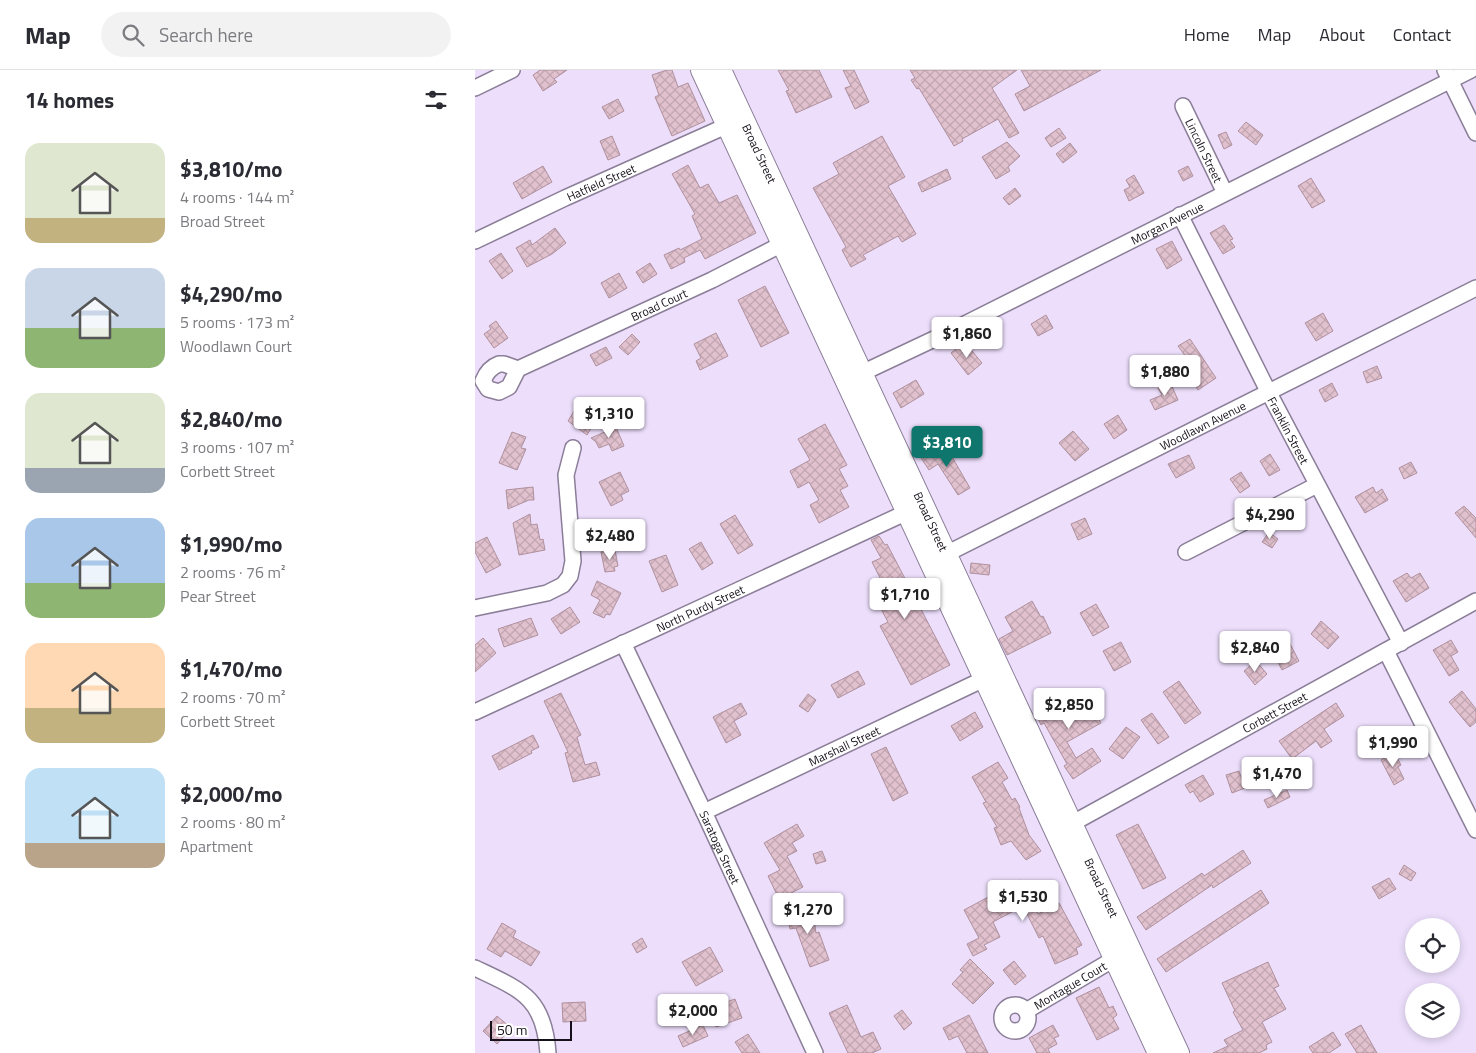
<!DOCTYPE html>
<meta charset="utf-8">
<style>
body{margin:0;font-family:"Titillium Web",sans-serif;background:#f2f2f3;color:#2b2b33;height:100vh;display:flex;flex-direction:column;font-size:19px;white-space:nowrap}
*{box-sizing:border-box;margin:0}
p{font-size:16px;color:#7c7c81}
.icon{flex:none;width:28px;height:28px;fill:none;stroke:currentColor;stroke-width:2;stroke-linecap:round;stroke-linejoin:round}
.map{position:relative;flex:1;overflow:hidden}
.details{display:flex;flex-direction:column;background:#fff;width:475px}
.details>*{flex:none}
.tools{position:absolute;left:930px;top:848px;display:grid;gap:10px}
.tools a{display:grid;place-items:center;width:55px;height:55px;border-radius:50%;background:#fff;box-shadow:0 2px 8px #0003;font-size:25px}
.scale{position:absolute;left:15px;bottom:12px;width:82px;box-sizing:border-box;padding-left:5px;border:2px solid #15101a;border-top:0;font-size:14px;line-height:18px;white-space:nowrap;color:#15101a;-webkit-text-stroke:4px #fff;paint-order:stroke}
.price{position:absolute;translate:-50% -42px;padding:0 11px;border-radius:5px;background:#fff;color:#222;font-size:16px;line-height:32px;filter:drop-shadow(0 1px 2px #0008)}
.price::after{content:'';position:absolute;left:50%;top:30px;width:15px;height:11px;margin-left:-8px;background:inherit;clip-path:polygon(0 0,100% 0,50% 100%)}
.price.on{background:#0f766e;color:#fff}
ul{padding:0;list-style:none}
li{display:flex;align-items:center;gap:15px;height:125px;padding:0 25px}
li span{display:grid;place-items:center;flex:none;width:140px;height:100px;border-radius:15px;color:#555}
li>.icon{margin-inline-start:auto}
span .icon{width:60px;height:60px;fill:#fffc;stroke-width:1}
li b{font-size:21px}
h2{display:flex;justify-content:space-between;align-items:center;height:60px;padding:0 25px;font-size:21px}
header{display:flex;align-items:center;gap:30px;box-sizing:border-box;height:70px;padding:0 25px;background:#fff;border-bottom:1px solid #e1e1e2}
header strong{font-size:24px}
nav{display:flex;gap:28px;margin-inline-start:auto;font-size:18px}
.search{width:350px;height:45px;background:#f2f2f3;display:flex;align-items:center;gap:12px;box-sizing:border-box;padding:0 18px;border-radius:28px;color:#7c7c81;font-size:19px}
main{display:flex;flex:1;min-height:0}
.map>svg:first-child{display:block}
.building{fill:url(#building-cross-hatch);stroke:#af909d}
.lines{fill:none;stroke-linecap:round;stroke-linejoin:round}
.minor-casing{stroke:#8b7e98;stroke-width:18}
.major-casing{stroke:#8b7e98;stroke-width:22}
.minor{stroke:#fff;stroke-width:15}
.major{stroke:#fff;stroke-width:20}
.labels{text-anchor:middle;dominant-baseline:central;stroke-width:5;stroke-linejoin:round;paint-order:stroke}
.street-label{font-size:12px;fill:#15101a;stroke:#fff}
</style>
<header>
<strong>Map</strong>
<div class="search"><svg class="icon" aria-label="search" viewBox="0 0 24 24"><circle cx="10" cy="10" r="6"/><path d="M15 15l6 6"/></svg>Search here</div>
<nav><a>Home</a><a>Map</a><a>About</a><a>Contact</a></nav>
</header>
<main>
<section class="details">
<h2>14 homes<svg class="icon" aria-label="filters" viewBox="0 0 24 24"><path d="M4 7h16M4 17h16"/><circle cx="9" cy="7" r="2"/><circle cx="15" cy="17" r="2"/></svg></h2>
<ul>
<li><span style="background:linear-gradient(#dfe7d0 75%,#c2b280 0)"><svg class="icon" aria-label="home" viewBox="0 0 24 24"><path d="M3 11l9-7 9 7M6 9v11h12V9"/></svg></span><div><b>$3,810/mo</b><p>4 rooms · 144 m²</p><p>Broad Street</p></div></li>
<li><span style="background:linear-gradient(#c9d6e8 60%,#8fb573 0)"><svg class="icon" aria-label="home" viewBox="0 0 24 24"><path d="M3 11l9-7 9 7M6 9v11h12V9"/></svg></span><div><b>$4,290/mo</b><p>5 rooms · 173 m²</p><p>Woodlawn Court</p></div></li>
<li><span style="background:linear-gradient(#dfe7d0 75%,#9aa5b1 0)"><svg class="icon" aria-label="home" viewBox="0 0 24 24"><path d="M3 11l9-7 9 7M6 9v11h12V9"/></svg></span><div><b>$2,840/mo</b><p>3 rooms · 107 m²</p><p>Corbett Street</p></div></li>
<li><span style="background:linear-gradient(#a9c7e8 65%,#8fb573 0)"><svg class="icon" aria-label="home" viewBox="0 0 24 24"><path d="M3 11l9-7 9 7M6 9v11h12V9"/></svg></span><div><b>$1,990/mo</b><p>2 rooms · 76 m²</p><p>Pear Street</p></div></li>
<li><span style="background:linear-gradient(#ffd9b3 65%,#c2b280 0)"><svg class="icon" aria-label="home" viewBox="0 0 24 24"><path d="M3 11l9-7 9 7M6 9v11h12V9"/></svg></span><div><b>$1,470/mo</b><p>2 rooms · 70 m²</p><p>Corbett Street</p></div></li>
<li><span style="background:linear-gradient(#bfe0f5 75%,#b9a48a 0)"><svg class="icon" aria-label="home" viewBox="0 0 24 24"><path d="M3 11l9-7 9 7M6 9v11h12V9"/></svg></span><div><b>$2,000/mo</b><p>2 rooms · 80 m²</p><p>Apartment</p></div></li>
</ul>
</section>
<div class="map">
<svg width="1001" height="983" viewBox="0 0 1001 983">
<defs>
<pattern id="building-cross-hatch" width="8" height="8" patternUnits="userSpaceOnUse" patternTransform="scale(1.25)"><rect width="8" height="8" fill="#e2c1cf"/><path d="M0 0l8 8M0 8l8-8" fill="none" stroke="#c1a5b1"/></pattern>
</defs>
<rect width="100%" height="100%" fill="#eddffc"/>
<path class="building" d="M65 0H92L79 9 82 12 68 21 58 5Z
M192 0H197L203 17 213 13 230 51 197 66 180 27 184 25 177 5Z
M303 0H344L357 27 321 43 311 21 314 20Z
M368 0H379L394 32 380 39 370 18 376 16Z
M435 0H542L517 18 544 63 534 68 523 49 487 69 488 71 479 76 444 18 442 19 436 10 440 8Z
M546 0H626L549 41 540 24 555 16Z
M143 29 149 41 134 49 127 37Z
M771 52 788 65 781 75 763 61Z
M584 58 591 68 576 77 570 68Z
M751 62 757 75 749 79 743 65Z
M137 66 145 85 133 90 125 71Z
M407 66 430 107 413 116 441 164 427 172 423 166 388 185 391 189 376 197 367 180 371 177 338 118 364 104 358 93Z
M532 72 545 86 533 97 535 101 521 109 507 87Z
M595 73 602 82 588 93 581 84Z
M213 95 225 118 233 114 244 133 262 125 281 163 230 189 225 180 209 188 210 192 196 199 189 185 204 178 205 180 227 169 217 146 220 144 197 104Z
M68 96 77 112 47 129 38 113Z
M713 96 718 106 708 111 703 101Z
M472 99 476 109 447 122 443 113Z
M659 105 669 123 654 131 649 120 655 117 651 110Z
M836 108 850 131 837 138 823 116Z
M540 118 546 126 534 135 528 128Z
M749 155 758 169 755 170 760 177 748 184 735 163Z
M80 158 91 173 77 184 52 197 41 178 55 170 57 175Z
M697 171 707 190 692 199 681 179Z
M26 183 38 201 27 209 14 191Z
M175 193 182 204 168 213 161 202Z
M144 203 152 218 134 228 126 213Z
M290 216 314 263 286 277 263 230Z
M848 243 858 261 841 271 830 253Z
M571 245 578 258 563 266 556 254Z
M21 251 33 268 19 278 9 264 16 259 14 256Z
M241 263 253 286 225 300 221 291 226 288 219 274Z
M157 264 165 272 153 285 144 277Z
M715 269 741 308 723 320 707 296 714 291 703 276Z
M486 275 489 278 493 276 507 293 493 305 476 283Z
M131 277 137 288 121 296 115 285Z
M902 296 907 308 892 313 888 302Z
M441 310 449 324 426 338 418 323Z
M695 312 703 330 680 340 675 330 687 325 683 318Z
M857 313 863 325 850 332 844 320Z
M104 333 124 345 112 365 93 351Z
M643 345 652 360 639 369 629 354Z
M350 354 372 395 364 399 373 416 365 420 374 437 344 453 335 435 344 430 334 412 323 418 315 401 335 390 323 369Z
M141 357 149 376 137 381 134 374 124 378 121 372 116 368Z
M598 361 614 379 600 391 584 373Z
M37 362 51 367 46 378 51 379 42 400 24 393Z
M469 373 495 418 483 425 463 394 454 400 446 388Z
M795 384 805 400 794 406 785 391Z
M714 385 720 398 701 408 693 394Z
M936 392 942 403 929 409 924 398Z
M145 402 154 421 146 425 148 430 136 436 124 412Z
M766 402 775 416 765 423 755 409Z
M58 417 59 430H54L33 439 31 420Z
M898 417 901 423 907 419 913 430 890 443 880 427Z
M989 436 1001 448V468L980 443Z
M55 444 56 455 62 454 65 470 68 469 70 480 44 485 38 453Z
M260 445 278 475 263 484 245 454Z
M610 448 617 464 603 470 596 454Z
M794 462 803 469 797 478 787 472Z
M404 466 410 475 412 474 475 595 436 615 405 556 413 552 395 518 407 512 397 492 406 488 396 470Z
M12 467 26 495 11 503 0 482V473Z
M226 472 238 493 227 500 214 479Z
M140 480 143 496 139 497 140 501 130 502 126 482Z
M191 485 203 515 187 522 174 491Z
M496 493 515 495 514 505 495 503Z
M932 503 936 508 945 503 954 518 931 532 918 511Z
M122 511 146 523 135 545 131 544 129 548 118 543 125 530 116 525Z
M557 531 566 547 568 546 576 563 532 585 524 569 538 561 530 547Z
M621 534 634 557 618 566 605 543Z
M95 537 105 552 86 564 76 549Z
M56 548 63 565 29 577 23 559Z
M846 551 864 567 853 579 836 564Z
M8 568 21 583 0 602V575Z
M813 570 824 591 807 600 796 579Z
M976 570 983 582 976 586 984 600 974 606 958 580Z
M646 572 656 592 639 601 628 581Z
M781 591 792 604 780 615 769 601Z
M383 601 390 614 363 628 356 615Z
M704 611 726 643 710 654 688 622Z
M600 620 612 645 619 641 626 653 592 672 601 688 617 678 626 691 598 709 589 696 592 694 569 653 566 655 559 640Z
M987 621 1001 639V652L995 657 974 632Z
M86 623 106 665 102 667 110 695 121 692 125 705 98 712 90 683 93 682 69 631Z
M333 624 341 630 333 642 324 636Z
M266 633 272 644 259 651 266 665 251 673 238 647Z
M861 633 869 646 849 659 857 671 846 678 841 671 817 689 804 671Z
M500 642 508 657 485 671 476 656Z
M677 643 694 667 683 674 666 650Z
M651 657 665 667 648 689 634 679Z
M58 665 64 677 56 681 57 683 24 700 17 686Z
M411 677 433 723 418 731 396 684Z
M919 682 926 695 923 697 929 709 919 715 906 690Z
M523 692 533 708 527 712 537 730 540 728 545 737 544 738 554 765 566 781 551 790 536 771 526 775 519 758 522 757 508 733 511 732 497 707Z
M764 701 770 718 757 723 751 705Z
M728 705 739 724 725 732 718 721 715 723 710 715Z
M812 720 815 727 793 738 789 730Z
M322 754 329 766 317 773 322 781 312 786 328 817 304 829 293 806 305 800 289 773Z
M663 754 691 808 668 819 641 765Z
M768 780 776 793 738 818 737 815 671 860 662 847 727 803 729 806Z
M347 781 351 791 341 794 338 784Z
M929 795 941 803 936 811 924 804Z
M914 808 921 819 904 829 897 817Z
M545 810 563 844 584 833 607 875 601 878 603 884 580 894 568 866 564 868 548 836 518 852 525 867 509 875 512 879 498 886 492 874 504 868 489 840Z
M786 820 794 833 691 902 682 889Z
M337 837 341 863 344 862 354 890 335 897 321 858 315 859 312 841Z
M27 853 41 861 38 867 65 882 56 896 30 881 26 887 12 879Z
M167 868 172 877 162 883 157 874Z
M235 877 248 901 221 916 207 892Z
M495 889 519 913 498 934 477 914 488 902 485 900Z
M539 891 551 906 540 915 528 900Z
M793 892 804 916 799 918 811 939 787 952 797 972 791 975 792 979 784 983H738L753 976 749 970 768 960 758 942 760 941 747 913Z
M624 917 634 938 638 936 642 945 638 948 644 959 622 970 601 928Z
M260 929 267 948 241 957 234 938Z
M110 932 111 951 88 952 87 933Z
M372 935 386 967 398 962 406 979 397 983H373L354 943Z
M427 940 437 953 429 960 419 946Z
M494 945 513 983H492L483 966 474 970 468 958Z
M22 946 36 958 22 974 8 961Z
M228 955 233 966 208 977 203 966Z
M578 955 584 966 579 968 582 974 573 979 575 983H562L554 968Z
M886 955 902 983H882L870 964Z
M858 962 866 975 854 983H838L834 977Z
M273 964 285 983H267L260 972Z"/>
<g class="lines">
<g class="minor-casing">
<g id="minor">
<path d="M970 0 1001 63"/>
<path d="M0 18 37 0"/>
<path id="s1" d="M708 36 750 123"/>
<path id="s2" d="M705 145 793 321 926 573"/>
<path id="s3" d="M0 171 90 128 251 56"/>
<path d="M24 294H29L43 299 34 317 24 322 13 319 8 311C11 303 16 297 24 294Z"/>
<path id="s4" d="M43 299 237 210 315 170"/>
<path id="s5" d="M387 303 474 262 996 0"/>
<path d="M711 482 842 415"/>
<path id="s6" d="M463 488 1001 218"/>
<path d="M0 538 72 523 88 515 95 506 98 491 91 405 98 378"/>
<path id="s7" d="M148 573 229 742 340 983"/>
<path d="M911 581 1001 760"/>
<path id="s8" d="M0 642 441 438"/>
<path id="s9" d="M229 742 509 609"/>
<path id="s10" d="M598 753 1001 531"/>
<path d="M0 898C46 920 69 927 73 983"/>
<circle cx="540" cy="948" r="13"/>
<path id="s11" d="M551 941 639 889"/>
</g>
</g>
<g class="major-casing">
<g id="major">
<path d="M226 0 683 983"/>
<path id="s12" d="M246 0 704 983"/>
</g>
</g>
<use href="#minor" class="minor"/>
<use href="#major" class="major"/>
</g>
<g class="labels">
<g class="street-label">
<text stroke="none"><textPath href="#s1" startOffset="49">Lincoln Street</textPath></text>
<text stroke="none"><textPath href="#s12" startOffset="92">Broad Street</textPath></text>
<text stroke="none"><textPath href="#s3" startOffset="139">Hatfield Street</textPath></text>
<text stroke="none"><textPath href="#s5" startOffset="340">Morgan Avenue</textPath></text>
<text stroke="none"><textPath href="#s4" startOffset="155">Broad Court</textPath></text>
<text stroke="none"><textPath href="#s6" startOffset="296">Woodlawn Avenue</textPath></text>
<text stroke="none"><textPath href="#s2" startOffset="241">Franklin Street</textPath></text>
<text stroke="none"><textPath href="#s12" startOffset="498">Broad Street</textPath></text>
<text stroke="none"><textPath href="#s8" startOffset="248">North Purdy Street</textPath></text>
<text stroke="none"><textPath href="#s10" startOffset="230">Corbett Street</textPath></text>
<text stroke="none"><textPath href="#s9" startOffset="155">Marshall Street</textPath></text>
<text stroke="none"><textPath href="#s7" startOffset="226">Saratoga Street</textPath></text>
<text stroke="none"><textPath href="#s12" startOffset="902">Broad Street</textPath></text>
<text stroke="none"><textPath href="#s11" startOffset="51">Montague Court</textPath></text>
</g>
</g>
</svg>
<div class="tools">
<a><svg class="icon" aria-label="locate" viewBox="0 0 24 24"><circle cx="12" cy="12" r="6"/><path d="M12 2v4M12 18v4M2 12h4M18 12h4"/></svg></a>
<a><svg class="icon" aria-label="layers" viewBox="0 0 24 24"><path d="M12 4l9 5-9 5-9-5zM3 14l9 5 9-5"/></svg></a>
</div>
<div class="scale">50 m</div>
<b class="price" style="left:492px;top:289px">$1,860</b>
<b class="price" style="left:690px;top:327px">$1,880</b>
<b class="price" style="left:134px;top:369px">$1,310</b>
<b class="price on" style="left:472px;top:398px">$3,810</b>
<b class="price" style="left:795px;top:470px">$4,290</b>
<b class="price" style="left:135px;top:491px">$2,480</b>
<b class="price" style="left:430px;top:550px">$1,710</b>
<b class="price" style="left:780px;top:603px">$2,840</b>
<b class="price" style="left:594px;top:660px">$2,850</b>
<b class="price" style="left:918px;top:698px">$1,990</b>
<b class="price" style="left:802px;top:729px">$1,470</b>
<b class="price" style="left:548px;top:852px">$1,530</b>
<b class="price" style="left:333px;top:865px">$1,270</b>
<b class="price" style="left:218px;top:966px">$2,000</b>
</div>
</main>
